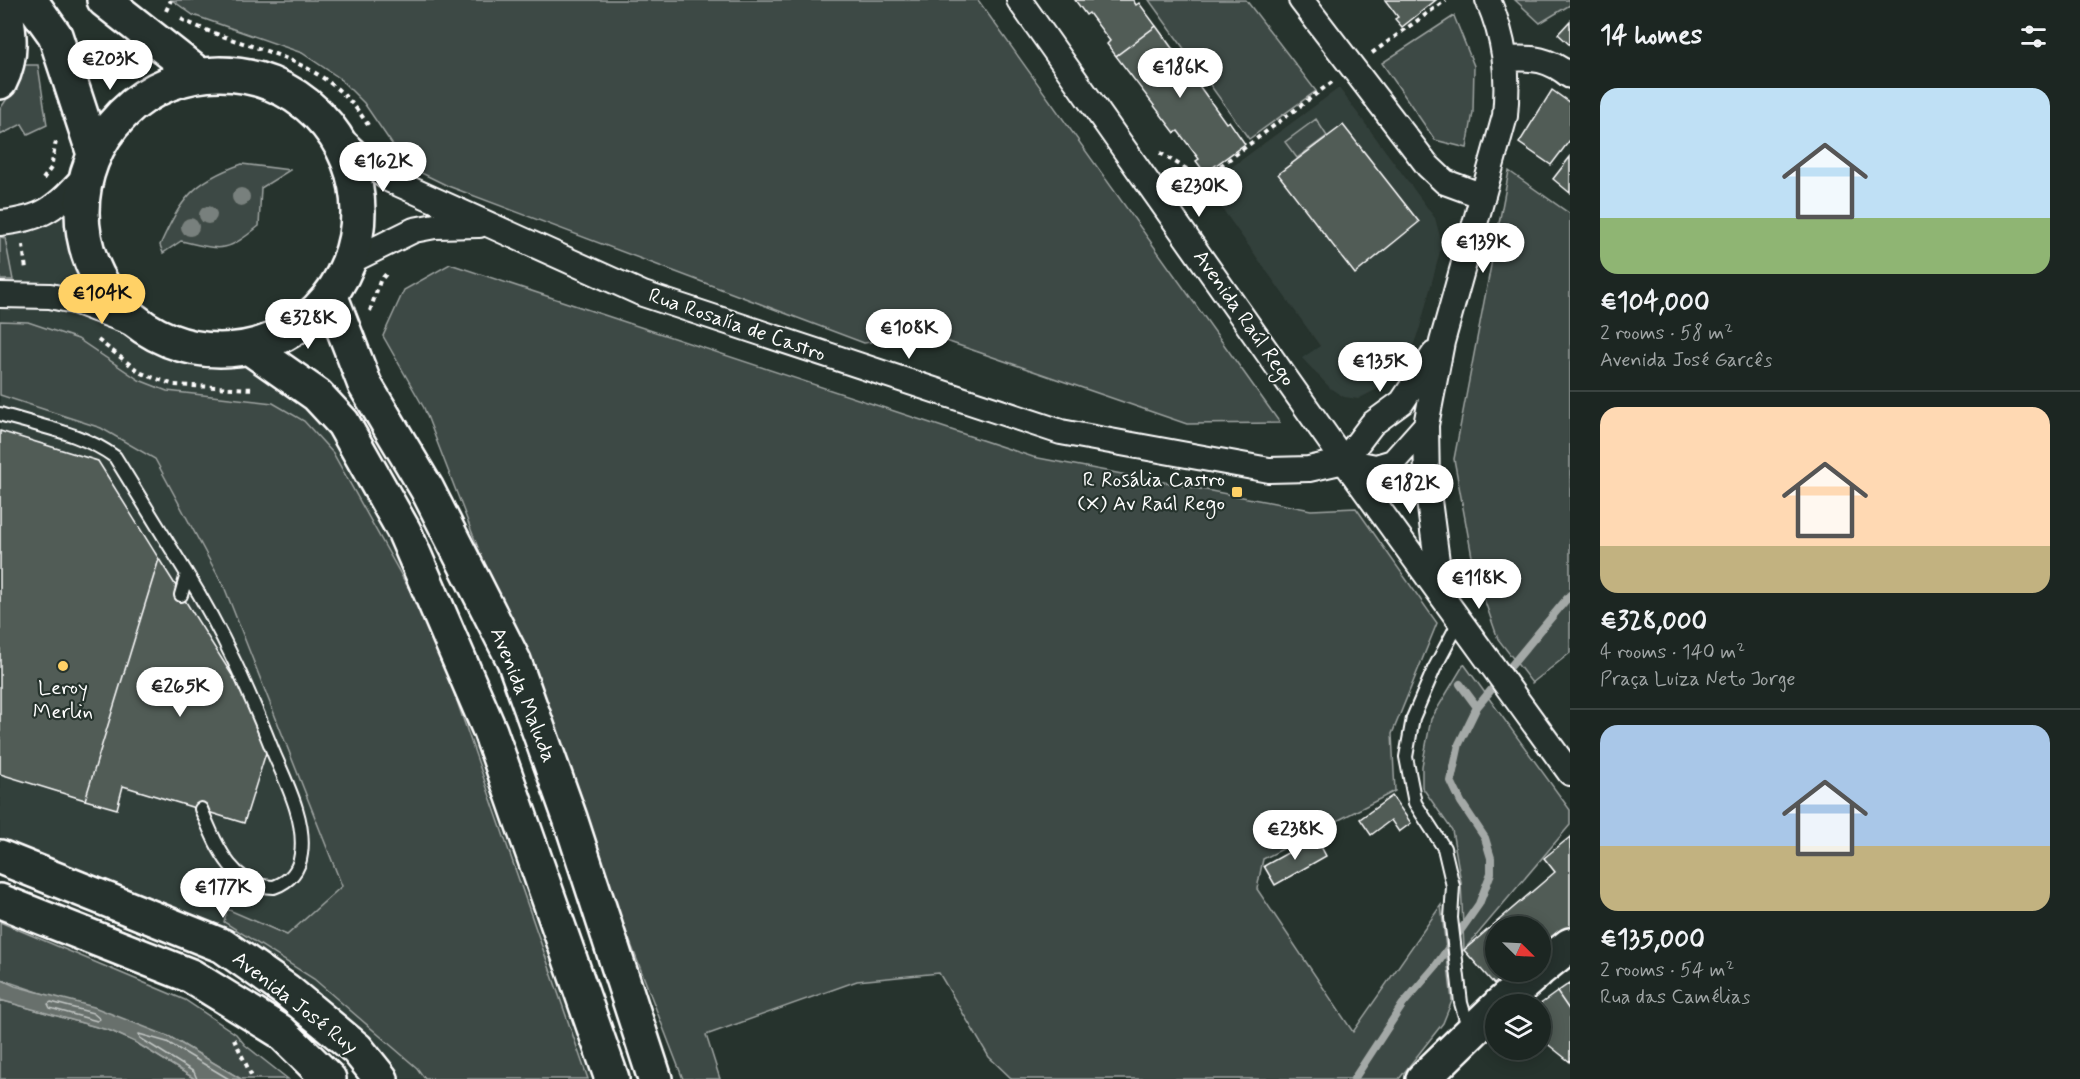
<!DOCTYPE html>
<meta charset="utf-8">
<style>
body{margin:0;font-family:Mynerve,sans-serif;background:#29322f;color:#f1f3f6;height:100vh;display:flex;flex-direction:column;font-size:22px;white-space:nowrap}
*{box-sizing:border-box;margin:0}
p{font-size:20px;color:#a0a5a5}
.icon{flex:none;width:33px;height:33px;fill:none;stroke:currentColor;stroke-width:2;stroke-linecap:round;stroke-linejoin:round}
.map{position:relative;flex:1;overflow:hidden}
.sheet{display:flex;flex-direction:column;background:#1c2622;width:510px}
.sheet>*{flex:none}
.needle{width:39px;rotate:114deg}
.buttons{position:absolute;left:1485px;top:916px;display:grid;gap:12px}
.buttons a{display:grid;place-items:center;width:66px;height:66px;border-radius:50%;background:#1c2622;box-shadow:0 3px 15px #0003,0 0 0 2px #3a4340;font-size:30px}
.price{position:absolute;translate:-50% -51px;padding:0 14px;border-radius:21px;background:#fff;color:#222;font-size:20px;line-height:39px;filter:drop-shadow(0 2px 3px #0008)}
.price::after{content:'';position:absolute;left:50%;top:36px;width:18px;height:14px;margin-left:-9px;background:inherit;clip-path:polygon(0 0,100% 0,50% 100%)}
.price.current{background:#ffd166;color:#111}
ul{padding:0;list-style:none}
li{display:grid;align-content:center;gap:12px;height:318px;padding:0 30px}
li+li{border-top:2px solid #3a4340}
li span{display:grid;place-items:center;height:186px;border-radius:18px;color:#555}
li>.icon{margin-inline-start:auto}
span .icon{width:108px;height:108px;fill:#fffc;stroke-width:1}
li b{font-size:26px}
h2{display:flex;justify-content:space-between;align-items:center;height:72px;padding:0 30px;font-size:26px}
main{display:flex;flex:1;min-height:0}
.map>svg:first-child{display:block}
.built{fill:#333f3a}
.green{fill:#3e4944;stroke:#9ea4a2;stroke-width:1.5}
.water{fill:#67706c;stroke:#a4a9a7;stroke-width:1.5}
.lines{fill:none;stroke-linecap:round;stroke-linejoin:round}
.shore{stroke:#c2c6c4;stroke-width:1.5}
.stream{stroke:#a4a9a7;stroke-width:8}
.building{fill:#515c57;stroke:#fff;stroke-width:1.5}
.lane-casing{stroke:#fff;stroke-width:16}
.street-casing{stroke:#fff;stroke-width:28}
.secondary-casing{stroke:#fff;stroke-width:38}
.path{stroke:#fff;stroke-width:4;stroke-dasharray:4.5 4.5;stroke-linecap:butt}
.lane{stroke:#26332d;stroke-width:12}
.street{stroke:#26332d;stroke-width:24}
.secondary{stroke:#26332d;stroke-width:33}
.tree{fill:#78807d}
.poi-dot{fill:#ffd166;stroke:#26332d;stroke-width:2}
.labels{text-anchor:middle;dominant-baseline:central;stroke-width:4.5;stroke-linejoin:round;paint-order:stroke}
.street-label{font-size:21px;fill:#fff;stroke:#26332d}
.poi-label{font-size:21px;fill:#fff;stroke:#26332d;text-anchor:end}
</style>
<main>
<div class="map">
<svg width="1570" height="1079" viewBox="0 0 1570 1079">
<rect width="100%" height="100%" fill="#26332d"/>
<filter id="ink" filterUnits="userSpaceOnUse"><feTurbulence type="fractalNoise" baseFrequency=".0167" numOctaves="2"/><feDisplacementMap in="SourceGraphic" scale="12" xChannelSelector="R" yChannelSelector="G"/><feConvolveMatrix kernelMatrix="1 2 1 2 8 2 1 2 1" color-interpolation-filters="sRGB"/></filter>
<g filter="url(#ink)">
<path class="built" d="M1339 88 1435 218 1442 244 1420 327 1411 352 1387 384 1358 399 1344 397 1331 389 1302 358 1320 346 1206 186Z
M86 175 81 218 90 261 111 299 139 326 174 344 212 351 250 348 317 395 404 531 612 1079H381L295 970 223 933 0 844V223L20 221Z"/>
<path class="green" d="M172 0H978L1280 423 1187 424 926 334 864 343 448 186 407 166 364 103 338 77 302 53 193 15Z
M1149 0H1246L1316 91 1249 139Z
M1515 0H1570V5L1540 23Z
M1454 16 1474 66 1473 112 1467 148 1435 140 1382 63Z
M23 65H38L47 125 28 134 22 124 0 135V109L13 90Z
M1316 119 1327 136 1297 158 1285 142Z
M242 164 290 170 261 188 259 226C224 254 223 250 181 241L163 253 160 245C181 199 193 181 242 164Z
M1509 171 1570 214V653L1532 683 1498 639 1475 573 1454 459Z
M0 237 5 238 13 280H0Z
M450 264 1033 457 1311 510 1356 508 1437 623 1392 734 1395 791 1263 859 1257 889 1353 1032 1441 905 1452 1001 1443 1023 1399 1079H1012L989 1057 939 973 857 981 706 1035 720 1079H683L424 408 383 336 404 290Z
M0 321 28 322 78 339 139 380 167 391 273 403 304 421 333 453 433 632 588 1079H425L417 1068 314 979 224 922 227 909 287 935 342 886 225 589 155 459 101 428 0 395Z
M1464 664 1570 810V825L1464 950 1461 882 1452 830 1422 787V766L1431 719Z
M0 922 185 1000 236 1034 245 1045 288 1079H241L170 1037 0 979Z
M0 1000 111 1031 135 1042 195 1079H0Z"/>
<path class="water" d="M0 979 15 986 94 1007 170 1037 241 1079H195L135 1042 111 1031 0 1000Z"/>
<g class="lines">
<path class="shore" d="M51 1002 93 1013 100 1019 97 1021 50 1008 48 1004Z
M197 1079 194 1072 140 1038 139 1034 167 1042 229 1079"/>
<path class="stream" d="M1460 684 1477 707
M1354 1079 1403 1004 1435 967 1479 904 1491 873V858L1485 838 1461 802 1451 781 1459 744 1477 707 1570 595"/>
</g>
<path class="building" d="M1075 0H1133L1136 5 1139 3 1156 26 1116 56 1107 44 1110 41 1089 13 1086 15Z
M1385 0H1436L1402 27 1395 19 1398 17Z
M1570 21V45L1558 34Z
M1156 26 1226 123 1229 121 1245 144 1205 173 1196 161 1199 159 1178 131 1175 133 1116 56Z
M1552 90 1570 103V140L1551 165 1519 143Z
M1343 125 1419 222 1355 274 1278 174Z
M1570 157V193L1553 179Z
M0 431 98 461 159 559 85 800 0 774Z
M159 559 259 718 269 743 244 823 123 786 117 809 85 800Z
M1392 796 1411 823 1399 832 1391 820 1371 835 1360 819Z
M1316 837 1326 856 1275 885 1264 866Z
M1570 837V926L1548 944 1540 935V927H1534L1531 923 1529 927H1496V972H1510L1494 984 1464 950 1555 872 1544 858Z
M1570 983V1011L1557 992Z
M1557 992 1570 1011V1062L1540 1038 1539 1005Z"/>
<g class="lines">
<g class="lane-casing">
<path id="lane" d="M0 414C38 426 83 433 115 457L187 574
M181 595 187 574C223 632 249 691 274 754 287 784 306 821 301 854 299 871 290 881 274 887 231 887 216 844 201 809
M1460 620 1434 669 1413 718 1406 757 1415 803 1444 848 1453 886 1451 918 1461 1003 1469 1030"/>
</g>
<g class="street-casing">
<path id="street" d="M1019 0 1344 461 1570 773
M1301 0 1428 166 1445 182 1483 196
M1507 59C1533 57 1549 59 1570 76
M334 132 364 160 390 180 643 294 1061 432 1269 470 1309 469 1344 461 1376 467 1393 462 1426 425
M0 223C45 219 56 207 86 175
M349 262 414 230 435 226 479 225
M0 295 50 296 74 301 139 326
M1344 461 1372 424 1402 402 1434 354
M1441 592 1427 485 1426 425 1442 342 1505 116C1509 74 1505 39 1488 0"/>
</g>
<g class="secondary-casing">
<path id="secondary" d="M30 0 55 35 94 154
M104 0 198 74
M82 212a138 138 0 1 1 276 0a138 138 0 1 1-276 0Z
M0 82C14 55 9 29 4 0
M331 297 365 385 427 489 514 661 570 818 655 1079
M250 348 317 395 343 423 404 531 490 731 612 1079
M0 857 223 946 286 990 357 1049 381 1079
M0 901 191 976 280 1031 329 1079
M1540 969 1570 945
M1499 1005 1537 972
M1423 1079 1496 1008"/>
</g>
<path class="path" d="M166 11 171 0
M181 19C252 54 321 51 368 125
M1372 53 1446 0
M95 61 116 46
M1160 153 1203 179 1332 82
M43 179 51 168 56 141
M23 245 26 270
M370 311 380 281 386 274
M98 340 141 373 174 385 254 389
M234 1039 253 1079"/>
<use href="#lane" class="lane"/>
<use href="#street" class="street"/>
<use href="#secondary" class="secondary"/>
</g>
<g class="tree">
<circle cx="241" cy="197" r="9"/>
<circle cx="208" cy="215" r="9"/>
<circle cx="190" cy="227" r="9"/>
</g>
</g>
<g class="poi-dot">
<rect x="1231" y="486" width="12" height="12" rx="3"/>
<circle cx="63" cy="666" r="6"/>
</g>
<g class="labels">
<g class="street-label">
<text transform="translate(1244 318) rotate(55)">Avenida Raúl Rego</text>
<text transform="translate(737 325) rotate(19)">Rua Rosalía de Castro</text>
<text transform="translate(523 695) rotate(68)">Avenida Maluda</text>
<text transform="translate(295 1003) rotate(38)">Avenida José Ruy</text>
</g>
<g class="poi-label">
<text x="1225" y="480">R Rosália Castro<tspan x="1225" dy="24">(X) Av Raúl Rego</tspan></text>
<text x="63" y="688" text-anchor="middle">Leroy<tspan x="63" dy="24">Merlin</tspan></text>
</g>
</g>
</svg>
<div class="buttons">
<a><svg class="needle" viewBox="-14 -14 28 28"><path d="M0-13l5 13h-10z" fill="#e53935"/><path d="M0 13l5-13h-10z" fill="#a0a5a5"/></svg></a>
<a><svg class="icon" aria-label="layers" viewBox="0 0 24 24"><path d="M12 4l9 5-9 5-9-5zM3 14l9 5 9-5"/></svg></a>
</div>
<b class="price" style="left:110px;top:91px">€203K</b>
<b class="price" style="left:1180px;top:99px">€186K</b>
<b class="price" style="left:383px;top:193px">€162K</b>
<b class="price" style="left:1199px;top:218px">€230K</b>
<b class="price" style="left:1483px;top:274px">€139K</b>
<b class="price current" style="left:102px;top:325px">€104K</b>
<b class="price" style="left:308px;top:350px">€328K</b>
<b class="price" style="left:909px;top:360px">€108K</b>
<b class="price" style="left:1380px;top:393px">€135K</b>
<b class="price" style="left:1410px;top:515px">€182K</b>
<b class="price" style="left:1479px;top:610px">€118K</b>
<b class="price" style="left:180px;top:718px">€265K</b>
<b class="price" style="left:1295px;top:861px">€238K</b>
<b class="price" style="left:223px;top:919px">€177K</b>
</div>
<section class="sheet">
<h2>14 homes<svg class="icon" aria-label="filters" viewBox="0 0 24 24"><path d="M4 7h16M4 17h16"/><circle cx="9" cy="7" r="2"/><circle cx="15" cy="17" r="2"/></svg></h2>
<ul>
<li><span style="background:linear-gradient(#bfe0f5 70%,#8fb573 0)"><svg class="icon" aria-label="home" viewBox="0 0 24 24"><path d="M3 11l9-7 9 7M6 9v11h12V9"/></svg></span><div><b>€104,000</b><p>2 rooms · 58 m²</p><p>Avenida José Garcês</p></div></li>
<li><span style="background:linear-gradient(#ffd9b3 75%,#c2b280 0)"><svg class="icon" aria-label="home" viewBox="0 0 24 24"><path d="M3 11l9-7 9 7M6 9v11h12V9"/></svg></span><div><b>€328,000</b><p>4 rooms · 140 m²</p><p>Praça Luiza Neto Jorge</p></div></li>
<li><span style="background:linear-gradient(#a9c7e8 65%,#c2b280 0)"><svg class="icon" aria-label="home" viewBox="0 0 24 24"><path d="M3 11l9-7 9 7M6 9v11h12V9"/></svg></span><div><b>€135,000</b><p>2 rooms · 54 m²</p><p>Rua das Camélias</p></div></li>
</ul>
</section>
</main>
